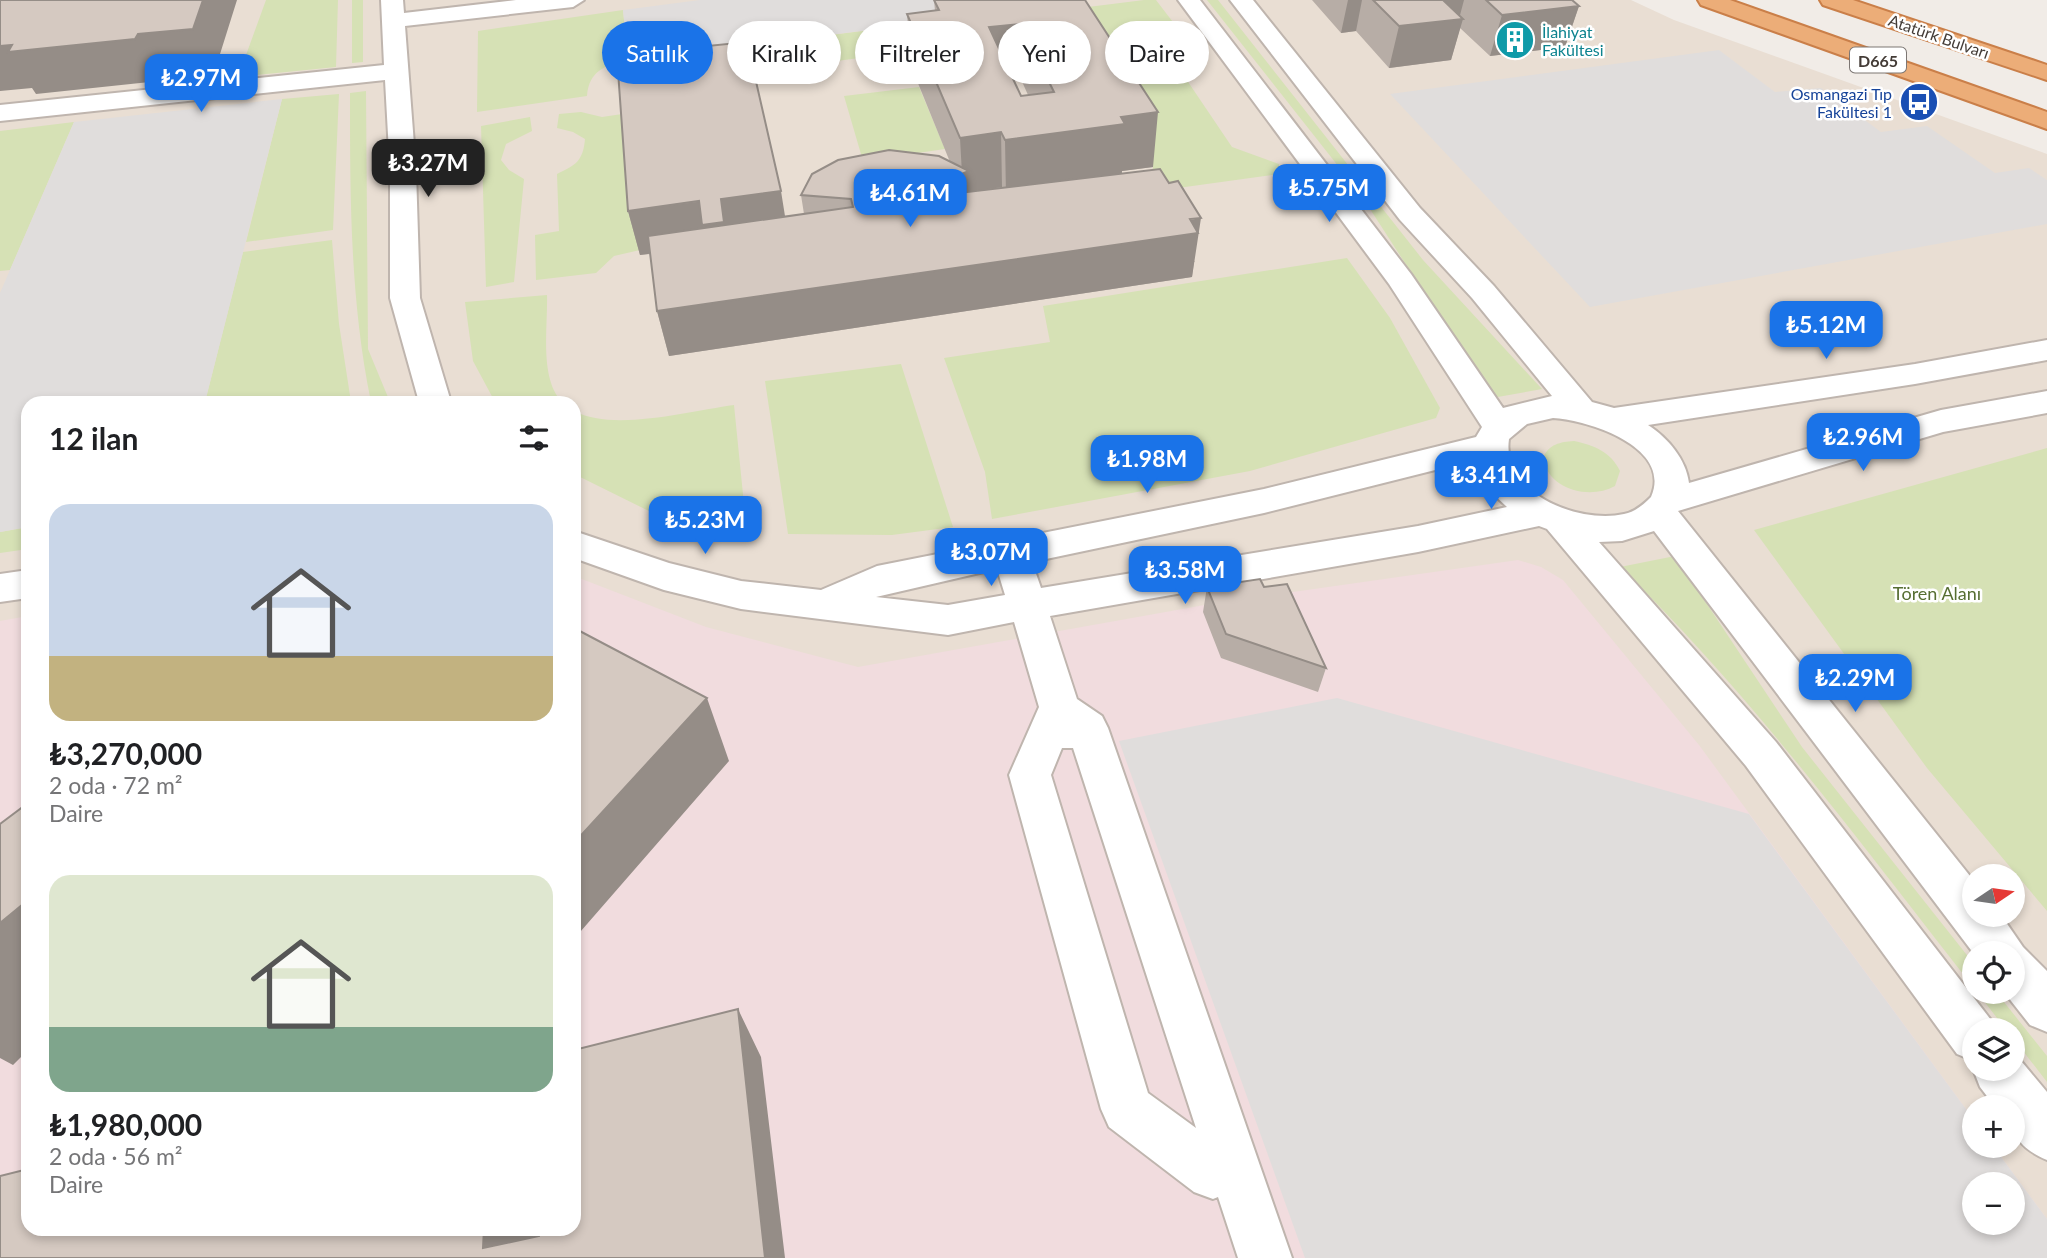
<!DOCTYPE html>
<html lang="tr">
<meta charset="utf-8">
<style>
body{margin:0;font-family:Lato,sans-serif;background:#f6f6f6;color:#202124;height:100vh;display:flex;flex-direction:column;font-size:26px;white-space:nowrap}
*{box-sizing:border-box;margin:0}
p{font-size:23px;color:#757577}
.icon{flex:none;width:38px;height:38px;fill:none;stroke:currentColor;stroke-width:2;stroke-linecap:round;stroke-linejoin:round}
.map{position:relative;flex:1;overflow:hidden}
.side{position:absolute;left:21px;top:396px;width:560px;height:840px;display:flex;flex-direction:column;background:#fff;border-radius:21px;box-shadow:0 4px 10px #0003}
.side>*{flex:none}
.banner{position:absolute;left:602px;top:21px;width:665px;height:63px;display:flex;gap:14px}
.needle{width:46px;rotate:77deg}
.buttons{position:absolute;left:1962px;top:864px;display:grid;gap:14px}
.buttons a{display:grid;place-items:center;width:63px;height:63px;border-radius:50%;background:#fff;box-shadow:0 4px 10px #0003;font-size:35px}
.price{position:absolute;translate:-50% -60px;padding:0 16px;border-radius:14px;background:#1a73e8;color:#fff;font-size:23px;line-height:46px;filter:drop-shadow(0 2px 4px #0008)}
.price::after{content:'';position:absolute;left:50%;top:42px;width:21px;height:16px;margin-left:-10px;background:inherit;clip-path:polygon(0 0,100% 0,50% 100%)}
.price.current{background:#222;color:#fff}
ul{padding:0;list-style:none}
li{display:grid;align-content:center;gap:14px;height:371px;padding:0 28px}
li span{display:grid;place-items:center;height:217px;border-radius:21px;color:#555}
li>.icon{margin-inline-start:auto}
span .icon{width:126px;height:126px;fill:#fffc;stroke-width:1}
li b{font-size:30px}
h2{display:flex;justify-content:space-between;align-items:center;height:84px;padding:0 28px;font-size:30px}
.tag{padding:0 24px;border-radius:32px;background:#fff;box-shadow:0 4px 10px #0003;font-size:24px;line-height:63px}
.tag.current{background:#1a73e8;color:#fff}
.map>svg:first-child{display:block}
.education{fill:#e9ded3;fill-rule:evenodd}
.medical{fill:#f1dcde;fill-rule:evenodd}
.green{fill:#d6e1b5}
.parking{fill:#e0dddc;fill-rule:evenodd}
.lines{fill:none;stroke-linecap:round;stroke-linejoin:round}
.minor-casing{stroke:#bfb5ae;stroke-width:4}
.highway-casing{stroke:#ca7f49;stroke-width:4}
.minor{fill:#fff;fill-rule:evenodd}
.highway{fill:#ecad78;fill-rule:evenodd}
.wall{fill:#b7ada6;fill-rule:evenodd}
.shaded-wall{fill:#958d87}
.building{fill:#d5c9c1;stroke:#958d87;stroke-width:2;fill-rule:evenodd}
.labels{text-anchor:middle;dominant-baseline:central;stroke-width:5;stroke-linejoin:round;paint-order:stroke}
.far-culture-label{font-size:16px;fill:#0d838f;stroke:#fff;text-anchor:start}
.far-street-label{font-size:16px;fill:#443c37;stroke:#fff}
.shield{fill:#fff;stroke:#7c7673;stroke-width:2}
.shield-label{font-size:16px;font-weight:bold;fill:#443c37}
.far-transit-label{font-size:16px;fill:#164399;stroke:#fff;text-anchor:end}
.park-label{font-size:18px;fill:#566e32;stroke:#fff}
</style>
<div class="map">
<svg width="2047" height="1258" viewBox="0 0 2047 1258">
<rect width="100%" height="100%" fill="#f1ece7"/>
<path class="education" d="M0 0H1631L1674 20 2047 154V1258H0ZM28 402H574V1228H28ZM1974 877H2012V915H1974ZM1974 954H2012V992H1974ZM1974 1031H2012V1069H1974ZM1974 1108H2012V1146H1974ZM1974 1185H2012V1223H1974Z"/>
<path class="medical" d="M1518 560 1541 567 1563 580 1699 745 1974 1120V1146H1993L2047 1219V1258H0V621L28 616V1228H574V576L706 627 858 667 1216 603ZM1974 1185H2012V1223H1974Z"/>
<path class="green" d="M266 0H338L336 67 238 77Z
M352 0H363V62L352 63Z
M1144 0H1156L1179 30 1165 45 1171 57 1062 44 1064 10Z
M1207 0H1218L1423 260 1542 389 1492 398 1361 195Z
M623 10 628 60C605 65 589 71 587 96L477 112 478 31Z
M933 22 946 46 830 62 823 36Z
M795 39 799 59 710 70 676 54Z
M1083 53 1178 67 1232 147 1279 164V174L1149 192 1153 167Z
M919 87 945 149 863 161 844 96Z
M366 91 368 349 390 402H371C350 300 350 197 350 93Z
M339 94 333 230 246 242 282 99Z
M581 112 602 117 629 113 640 250 614 256 596 273 536 280 535 235 559 231 557 174C576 165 583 161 585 139L573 132 557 128 559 114Z
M530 117 532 131 506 144 501 160 509 170 524 179 514 282 486 287 481 126Z
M74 122 10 270 0 271V131Z
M332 240 339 324 351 402H205L243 252Z
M1347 258 1390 318 1440 408 1436 418 1250 471 992 519 985 472 944 358 1050 342 1043 306Z
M547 295C548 327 539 378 562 402H495L473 361 465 302Z
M901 364 953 527 892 535 788 534 765 381Z
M734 405 747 534 700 530 661 517 574 474V411C613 432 690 411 734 405Z
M1574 441C1594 445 1611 452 1620 471L1615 486C1590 500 1548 490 1543 458 1549 444 1560 442 1574 441Z
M2047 448V911L1927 768 1754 530Z
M28 527V549L0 553V532Z
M1675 556 1802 747 1974 964V988C1861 844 1752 695 1620 567Z
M1977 992H1996L2047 1056V1082L2013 1038 2012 1031H2007Z"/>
<path class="parking" d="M700 0H1058L933 22 628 60 623 10Z
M1719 50 1775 92 1821 88 1881 132 1927 126 1995 173 2029 168 2047 180V224L1590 307 1390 94Z
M282 99 205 402H28V527L0 532V293L74 122Z
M1337 698 1749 814 1974 1120V1146H1993L2047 1219V1258H1305L1119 741ZM1974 1185H2012V1223H1974Z"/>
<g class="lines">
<g class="minor-casing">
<path id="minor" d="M381 0H403L404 13 516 0H584L573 7 405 26 416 171 420 298 451 402H419L390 298V171L385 80 0 121V105L384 65Z
M1178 0H1200L1411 274 1503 408 1552 396 1472 298 1400 220 1230 0H1253L1420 208 1494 286 1592 402 1614 408 1915 364 2047 340V360L1915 384 1648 425C1668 438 1686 459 1689 483L1941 410 2047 391V413L1943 432 1678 511 1974 881V915H2001L2023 947 2047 971V1032L2030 1025 2004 992H2012V954H1974L1654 531 1622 541 1599 542 1776 742 1991 1020 1996 1031H1974V1061L1957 1054 1746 766 1547 529 1539 526 1418 552 1050 616 1077 699 1102 716 1108 728 1292 1258H1238L1218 1197 1213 1199 1194 1192 1109 1127 1101 1109 1009 775 1039 707 1014 622 948 635 741 609 664 590 574 558V531L669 563 741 581 821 590 877 566 1264 489 1476 437 1482 427 1389 284ZM1553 418C1588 420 1673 447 1651 497 1643 505 1635 512 1624 514 1579 524 1501 494 1509 439L1527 424ZM1475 460 1491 492 1507 507 1418 526 1041 588 1032 562 1264 513ZM997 569 1005 595 948 605 876 597ZM1062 748H1073L1196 1128 1148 1093 1051 775Z
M28 570V598L0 602V574Z
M2012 1050 2047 1092V1160C2020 1148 2012 1137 2012 1108H1996L1980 1087 1973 1069H2012Z"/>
</g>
<g class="highway-casing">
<path id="highway" d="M1698 0H1730L2047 112V129L1701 5Z
M1820 0H1853L2047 65V80L1823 5Z"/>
</g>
<use href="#minor" class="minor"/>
<use href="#highway" class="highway"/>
</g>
<path class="wall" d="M934 0H1085L1153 167 1122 171V174L1195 262H1194L1192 277 669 356 657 311 650 254 640 255 628 211 661 52 696 37 699 47 785 217 804 214 801 195 950 162 911 66 907 14 935 11ZM1013 77H1020L1028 95 1021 96Z
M1312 0H1572L1579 6 1565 47 1490 56 1460 28 1451 60 1389 68 1356 31 1341 33Z
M1207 587H1264L1326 668 1318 692 1221 658 1203 612Z"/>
<path class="shaded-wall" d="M203 0H237L215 70 161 75 159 81 36 94 32 88 0 91V46L138 34Z
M1348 0H1362L1356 31 1341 33Z
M1428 0H1464L1459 19H1463L1451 60 1389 68 1399 26Z
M1579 6 1565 47 1490 56 1502 15Z
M1020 24V77L990 80 989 27Z
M1158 112 1153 167 1122 171 1121 179 1006 195 1005 140 1121 117Z
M1001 132 1002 187 970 192 919 236 915 192 962 174 960 138Z
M781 191 788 235 640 255 628 211Z
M1201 218 1192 277 669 356 657 311Z
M707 698 729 761 574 939V843Z
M28 900V1050L13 1065 0 1058V923Z
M738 1009 761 1057 785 1258H765Z
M484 1228H534L533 1258 483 1248Z"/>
<path class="building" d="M0 0H203L193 29 138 34 135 39 8 52 12 45 0 46Z
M934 0H1085L1158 112 1121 117 1125 124 1005 140 1001 132 960 138 907 14 939 10ZM1020 24 1054 92 1021 96 989 27Z
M1373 0H1443L1463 19 1399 26Z
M1486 0H1572L1579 6 1502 15Z
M696 37 698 47 747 42 781 191 721 199 724 222 702 225 699 201 628 211 617 57 661 52 660 41Z
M889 150 939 156 969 171 915 192 917 198 1160 169 1169 183 1178 181 1201 218 1190 219 1198 233 657 311 648 236 853 207 851 199 801 195 812 174 838 160Z
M1260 579 1264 587 1287 584 1326 668 1226 634 1207 587Z
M574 628 707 698 574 843Z
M28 803V900L0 923V824Z
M738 1009 765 1258H0V1176L28 1169V1228H484L483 1248 539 1236V1228H574V1050Z"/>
<defs>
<g id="building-disc" transform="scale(2.0125)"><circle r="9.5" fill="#0f9aa8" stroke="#fff"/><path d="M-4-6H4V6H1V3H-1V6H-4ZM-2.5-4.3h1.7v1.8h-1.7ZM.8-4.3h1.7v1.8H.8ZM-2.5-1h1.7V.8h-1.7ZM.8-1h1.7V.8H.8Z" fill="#fff"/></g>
<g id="bus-disc" transform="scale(2.0125)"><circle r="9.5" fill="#1a4fb4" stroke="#fff"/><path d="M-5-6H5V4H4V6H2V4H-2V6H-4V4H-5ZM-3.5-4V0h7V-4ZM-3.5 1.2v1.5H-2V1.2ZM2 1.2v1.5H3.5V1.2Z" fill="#fff"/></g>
</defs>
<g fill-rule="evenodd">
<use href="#building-disc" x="1515" y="40"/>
<use href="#bus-disc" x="1919" y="102"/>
</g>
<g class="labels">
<g class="far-culture-label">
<text x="1542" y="31">İlahiyat<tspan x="1542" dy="18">Fakültesi</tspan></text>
</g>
<g class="far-street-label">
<text transform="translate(1939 36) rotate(19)">Atatürk Bulvarı</text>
</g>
<rect class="shield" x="1850" y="47.5" width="56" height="25" rx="5"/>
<g class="shield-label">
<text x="1878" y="60">D665</text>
</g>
<g class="far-transit-label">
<text x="1892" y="93">Osmangazi Tıp<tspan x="1892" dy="18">Fakültesi 1</tspan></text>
</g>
<g class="park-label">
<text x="1937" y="593">Tören Alanı</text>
</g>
</g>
</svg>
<div class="buttons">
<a><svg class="needle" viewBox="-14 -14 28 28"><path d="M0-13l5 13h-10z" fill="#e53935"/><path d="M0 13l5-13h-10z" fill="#757577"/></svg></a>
<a><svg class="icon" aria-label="locate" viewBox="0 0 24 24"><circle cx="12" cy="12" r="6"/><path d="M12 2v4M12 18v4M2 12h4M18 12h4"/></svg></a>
<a><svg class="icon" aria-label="layers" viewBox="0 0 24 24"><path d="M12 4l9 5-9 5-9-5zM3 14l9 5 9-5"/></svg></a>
<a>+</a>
<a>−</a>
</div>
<b class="price" style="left:201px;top:114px">₺2.97M</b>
<b class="price current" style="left:428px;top:199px">₺3.27M</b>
<b class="price" style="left:1329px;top:224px">₺5.75M</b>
<b class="price" style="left:910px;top:229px">₺4.61M</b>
<b class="price" style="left:1826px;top:361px">₺5.12M</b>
<b class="price" style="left:1863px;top:473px">₺2.96M</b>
<b class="price" style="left:1147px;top:495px">₺1.98M</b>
<b class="price" style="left:1491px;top:511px">₺3.41M</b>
<b class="price" style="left:705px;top:556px">₺5.23M</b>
<b class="price" style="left:991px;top:588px">₺3.07M</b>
<b class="price" style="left:1185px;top:606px">₺3.58M</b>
<b class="price" style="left:1855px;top:714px">₺2.29M</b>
<div class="banner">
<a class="tag current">Satılık</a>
<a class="tag">Kiralık</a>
<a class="tag">Filtreler</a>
<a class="tag">Yeni</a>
<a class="tag">Daire</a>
</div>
<section class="side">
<h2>12 ilan<svg class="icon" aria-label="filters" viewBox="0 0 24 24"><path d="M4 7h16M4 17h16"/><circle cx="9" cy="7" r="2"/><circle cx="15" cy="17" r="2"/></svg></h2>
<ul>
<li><span style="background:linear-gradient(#c9d6e8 70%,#c2b280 0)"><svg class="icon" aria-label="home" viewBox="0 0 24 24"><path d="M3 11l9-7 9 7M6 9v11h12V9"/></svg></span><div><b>₺3,270,000</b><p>2 oda · 72 m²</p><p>Daire</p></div></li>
<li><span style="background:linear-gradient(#dfe7d0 70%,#7fa58c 0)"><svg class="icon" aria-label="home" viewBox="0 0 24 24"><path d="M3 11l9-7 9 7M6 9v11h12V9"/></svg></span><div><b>₺1,980,000</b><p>2 oda · 56 m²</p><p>Daire</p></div></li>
</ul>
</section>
</div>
